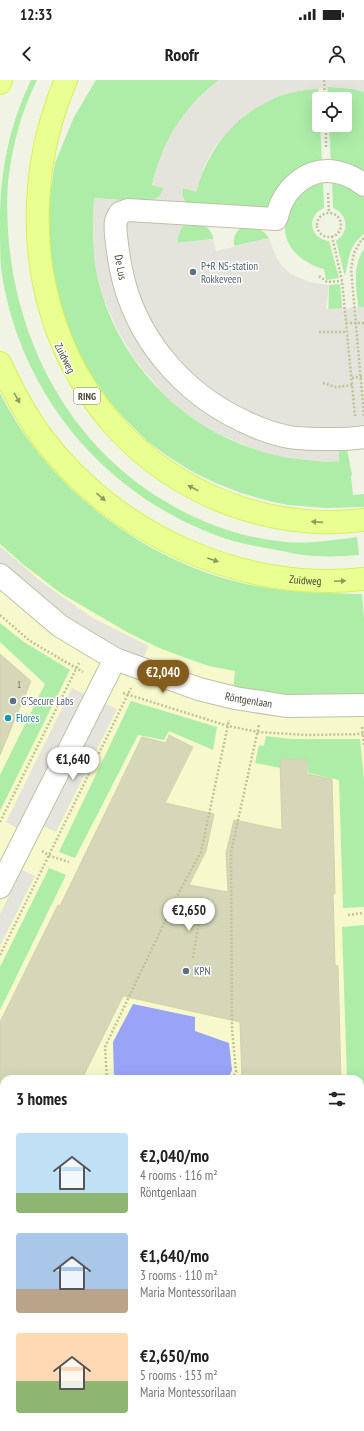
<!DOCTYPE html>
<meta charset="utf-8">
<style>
body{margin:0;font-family:"PT Sans Narrow",sans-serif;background:#f6f6f6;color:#202124;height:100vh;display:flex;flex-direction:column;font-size:15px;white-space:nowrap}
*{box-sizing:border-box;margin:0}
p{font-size:13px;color:#757577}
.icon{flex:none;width:22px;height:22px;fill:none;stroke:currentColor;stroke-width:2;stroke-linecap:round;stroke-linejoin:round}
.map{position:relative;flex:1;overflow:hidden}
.panel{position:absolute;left:0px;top:995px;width:364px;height:356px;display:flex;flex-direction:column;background:#fff;border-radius:12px 12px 0 0;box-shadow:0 4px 16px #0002}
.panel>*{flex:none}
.fabs{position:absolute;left:312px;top:12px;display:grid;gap:8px}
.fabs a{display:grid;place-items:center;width:40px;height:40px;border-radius:4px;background:#fff;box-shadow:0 4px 16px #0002;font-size:20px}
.price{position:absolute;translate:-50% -34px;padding:0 9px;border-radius:14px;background:#fff;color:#222;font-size:13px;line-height:26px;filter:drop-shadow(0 1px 2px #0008)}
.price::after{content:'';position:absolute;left:50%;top:24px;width:12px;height:9px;margin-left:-6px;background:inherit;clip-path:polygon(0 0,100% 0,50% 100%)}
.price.on{background:#845c1b;color:#fff}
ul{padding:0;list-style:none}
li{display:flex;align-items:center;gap:12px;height:100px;padding:0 16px}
li span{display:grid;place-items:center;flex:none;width:112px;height:80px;border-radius:4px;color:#555}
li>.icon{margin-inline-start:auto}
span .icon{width:48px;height:48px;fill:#fffc;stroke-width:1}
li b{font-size:17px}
h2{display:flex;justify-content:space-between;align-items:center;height:48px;padding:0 16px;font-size:17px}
.status{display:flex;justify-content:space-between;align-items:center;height:28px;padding:0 20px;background:#fff;direction:ltr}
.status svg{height:11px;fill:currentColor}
header{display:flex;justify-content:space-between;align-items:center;height:52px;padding:0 16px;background:#fff;font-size:18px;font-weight:800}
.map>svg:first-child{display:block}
.residential{fill:#e5e9d1}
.commercial{fill:#f7f9cc}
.green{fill:#adeda8}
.parking{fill:#e4e4dd}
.water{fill:#99a4f8}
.building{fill:#d5d7b8;stroke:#cfd3ab}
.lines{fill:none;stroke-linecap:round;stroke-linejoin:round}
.minor-casing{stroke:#bdc1a6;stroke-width:24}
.major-casing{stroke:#d6f155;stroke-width:24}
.path{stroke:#bec495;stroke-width:2.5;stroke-dasharray:2 2;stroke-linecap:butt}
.minor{stroke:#fff;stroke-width:22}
.major{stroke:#eaff92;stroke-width:22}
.oneway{fill:#8f9a5e}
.service-dot{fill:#5c6f8a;stroke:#fff;stroke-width:1.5}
.culture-dot{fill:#0f9aa8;stroke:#fff;stroke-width:1.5}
.labels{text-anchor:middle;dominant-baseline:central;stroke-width:3;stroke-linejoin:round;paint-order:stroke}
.number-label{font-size:9px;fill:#696b54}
.shield{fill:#fff;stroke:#7d7e70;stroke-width:1}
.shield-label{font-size:10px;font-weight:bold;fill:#454733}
.service-label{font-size:11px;fill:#4e5e75;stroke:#fff;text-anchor:start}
.street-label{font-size:11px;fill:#454733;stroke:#fff}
.culture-label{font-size:11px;fill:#0d838f;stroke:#fff;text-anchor:start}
</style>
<div class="status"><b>12:33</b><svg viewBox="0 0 49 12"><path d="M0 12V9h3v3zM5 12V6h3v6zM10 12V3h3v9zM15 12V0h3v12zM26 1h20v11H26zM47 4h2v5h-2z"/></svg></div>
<header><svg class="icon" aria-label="back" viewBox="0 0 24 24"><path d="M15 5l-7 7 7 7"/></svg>Roofr<svg class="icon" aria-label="person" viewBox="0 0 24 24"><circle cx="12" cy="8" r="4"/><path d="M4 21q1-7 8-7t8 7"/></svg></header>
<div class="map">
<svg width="364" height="1351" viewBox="0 0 364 1351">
<rect width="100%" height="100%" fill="#f1f4e4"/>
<path class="residential" d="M0 1203 4 1204V1337H0Z
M360 1342 361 1351H30L29 1347H360Z"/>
<path class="commercial" d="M0 443 364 565V1351H361L360 1342V999H4V1105L0 1103Z"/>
<path class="green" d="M31 0H37C21 32 12 67 8 102 0 228 54 354 163 420 200 443 242 458 286 462 309 464 334 460 357 457L359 475C345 476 331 477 317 476 301 476 288 472 272 469 253 466 233 462 215 455 100 411 18 310 1 188 0 173 0 158 0 143 0 92 9 46 31 0Z
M96 0H219C183 27 163 62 152 105L164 108 159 117 148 122 94 118C93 145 92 173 98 199 117 281 182 348 261 371 269 374 277 375 285 376 303 380 321 382 339 381V369H347L352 395 351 396 353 415 364 414V427L325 428 289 425 273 422 241 413 216 403 193 392 169 377 147 361 123 337 103 314 79 275 66 251 50 196 46 141 55 83 74 37Z
M318 0 319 45H320L322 83 266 128 188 124C183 120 181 115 183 108L196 111C208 71 233 35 274 18 281 15 289 13 297 11 300 10 304 11 306 9 311 8 315 3 318 0Z
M327 0 332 7 354 9 364 12V94L331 83 329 45H345V19H328Z
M332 101C342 103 357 110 364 118V154C348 166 349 180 345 196L336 161C350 152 348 134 333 128Z
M323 102 324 128C306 136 309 158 329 161L339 198 326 200 324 189C304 184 283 168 285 144 286 140 289 134 290 130 292 127 293 121 295 118 300 110 314 104 323 102Z
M187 144C199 145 212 144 213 159L178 163C177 154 179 148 187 144Z
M241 148C252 147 263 148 269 158L234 166C233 157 235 153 241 148Z
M364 169V240L360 241C358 217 350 189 364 169Z
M340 204 344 249 328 242 329 205Z
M0 313C49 411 153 489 262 507 295 513 328 513 362 514L364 539V619H313L233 610 235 591 209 586 183 577 157 567 127 552 62 514 24 485 0 464Z
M0 543 24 562 70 590 0 731V695L45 604 0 562Z
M131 621 217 647 213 670 169 651 164 660 138 655 75 778 59 772Z
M266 656 291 659H360L364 700V827L343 828 339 700 308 693 307 679 280 680 281 688 255 683 259 665 264 666Z
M49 788 66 795 0 930V887Z
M364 845V1112H361L360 1119V999H347L342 847Z
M2 1057 4 1058V1102L0 1101V1062Z
M360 1127 364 1128V1159H360Z
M0 1159 4 1160V1186L0 1185Z
M360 1202 364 1203V1236L360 1237Z
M0 1218 4 1219V1253L0 1252Z
M360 1268H364V1301H360Z
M360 1315H364V1343H360Z"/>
<path class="parking" d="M219 0H364V12L354 9 331 7 299 11 281 15 254 29 237 42 223 57 212 71 204 86 196 112 183 108 182 115 184 120 188 124 187 144 181 148 178 158V163L213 159 216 171 269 158 276 177 283 187 291 194 309 202 329 205 326 229 364 227V365L339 369V381L325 382 289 378 262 372 218 354 193 339 168 319 136 281 117 249 103 217 95 185 94 169 93 141 94 118 148 122 159 117 164 108 152 105 157 87 164 68 172 52 189 28 207 10Z
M0 466 43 503 93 538 149 566 143 579 87 551 35 516 0 486Z
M72 608 86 615 19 749 6 742Z
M104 623 117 629 56 752 43 746Z
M22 790 35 796 0 866V834Z
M4 1345V1347H29L30 1351H0V1346Z"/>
<path class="water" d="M133 924 195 937V951L229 963 232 990 228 999H114L113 962Z
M0 1185 4 1186V1219L0 1218Z
M364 1236V1268H360V1237Z"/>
<path class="building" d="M0 574 31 601 0 675Z
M169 655 193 667 165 723 214 734 206 771 189 805 228 812 226 773 234 740 282 750 280 680 307 679V694L332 699 335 814 333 813 335 885 338 886 341 999H242L240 942 123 916 82 999H4V1049L0 1057V942L58 825 60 826 142 657 166 663Z"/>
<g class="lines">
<g class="minor-casing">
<g id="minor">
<path id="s1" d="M364 105C354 97 340 91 327 91 307 91 289 106 281 124 279 128 278 134 276 139L128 130 120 133C119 135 117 138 116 141 114 148 119 180 121 189 134 256 181 312 243 341 257 348 273 354 289 357 301 359 315 359 328 359 340 359 352 359 364 357"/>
<path id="s2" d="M0 495 60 546 115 579 162 596 199 609 235 618 286 626 364 625"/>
<path d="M0 807 115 579"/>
<path d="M0 1147 4 1148"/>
<path d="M360 1195H364"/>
<path d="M0 1263 4 1264"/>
<path d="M360 1307H364"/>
<path d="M268 1347 318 1351"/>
</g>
</g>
<g class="major-casing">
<g id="major">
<path d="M66 0C0 155 50 341 208 415 255 437 312 447 364 440"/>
<path d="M0 3 1 0"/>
<path id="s3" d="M0 283C12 309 25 334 42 357 114 454 243 513 364 499"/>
</g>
</g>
<path class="path" d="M324 0 325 19
M326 45V68
M328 113 329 133
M317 145a12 12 0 1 1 24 0a12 12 0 1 1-24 0Z
M332 156 342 201 355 336
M319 196 327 202 342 201
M346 243H364
M319 252H346
M352 298 364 296
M323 303 336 307 353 305
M364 336 351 189 354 173 362 159H364
M0 535 30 561 83 592
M123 613 228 646 258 652 307 655 363 654
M362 647 364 665
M0 742 79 583
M42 771 50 776 69 782
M348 835 364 833
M0 875 131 608
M193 878 202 823
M107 999 105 967 177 816 201 772 229 640
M232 999 236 992 232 949 231 772 259 645
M0 1116 4 1117
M0 1343 4 1339
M55 1347 56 1351
M213 1351 214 1347
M339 1351 364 1349"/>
<use href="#minor" class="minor"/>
<use href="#major" class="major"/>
</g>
<defs><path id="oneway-solid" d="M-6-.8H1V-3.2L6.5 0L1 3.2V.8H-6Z"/></defs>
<g class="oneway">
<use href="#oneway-solid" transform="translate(17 318) rotate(60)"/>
<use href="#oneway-solid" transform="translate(193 408) rotate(-152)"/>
<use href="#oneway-solid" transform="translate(101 417) rotate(40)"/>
<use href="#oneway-solid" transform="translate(317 442) rotate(-176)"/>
<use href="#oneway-solid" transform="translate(213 480) rotate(19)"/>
<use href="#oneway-solid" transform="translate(340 501) rotate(-2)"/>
</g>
<g class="service-dot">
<circle cx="193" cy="192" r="4"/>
<circle cx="13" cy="621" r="4"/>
<circle cx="186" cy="891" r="4"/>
</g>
<circle class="culture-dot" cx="8" cy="638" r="4"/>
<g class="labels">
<g class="number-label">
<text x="19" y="604">1</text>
</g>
<rect class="shield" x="74" y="308" width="26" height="16" rx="3"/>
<g class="shield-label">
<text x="87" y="316">RING</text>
</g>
<g class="service-label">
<text x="201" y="186">P+R NS-station<tspan x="201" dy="13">Rokkeveen</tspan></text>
<text x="21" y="621">G'Secure Labs</text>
<text x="194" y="891">KPN</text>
</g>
<g class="street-label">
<text stroke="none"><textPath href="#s1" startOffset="328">De Lus</textPath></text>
<text transform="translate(65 278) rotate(63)">Zuidweg</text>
<text stroke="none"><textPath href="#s3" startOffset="394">Zuidweg</textPath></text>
<text stroke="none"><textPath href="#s2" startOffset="283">Röntgenlaan</textPath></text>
</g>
<g class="culture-label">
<text x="16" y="638">Flores</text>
</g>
</g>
</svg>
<div class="fabs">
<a><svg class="icon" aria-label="locate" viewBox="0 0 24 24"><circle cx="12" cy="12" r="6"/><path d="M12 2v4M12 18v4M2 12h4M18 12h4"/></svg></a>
</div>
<b class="price on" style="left:163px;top:614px">€2,040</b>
<b class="price" style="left:73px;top:701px">€1,640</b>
<b class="price" style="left:189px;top:852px">€2,650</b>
<section class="panel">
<h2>3 homes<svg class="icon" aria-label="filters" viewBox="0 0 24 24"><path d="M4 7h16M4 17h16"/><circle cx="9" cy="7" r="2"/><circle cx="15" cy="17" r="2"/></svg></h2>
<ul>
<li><span style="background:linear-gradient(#bfe0f5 75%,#8fb573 0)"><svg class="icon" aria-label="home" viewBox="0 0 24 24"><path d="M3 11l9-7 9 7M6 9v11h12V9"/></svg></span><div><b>€2,040/mo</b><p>4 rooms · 116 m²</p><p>Röntgenlaan</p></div></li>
<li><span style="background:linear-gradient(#a9c7e8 70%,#b9a48a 0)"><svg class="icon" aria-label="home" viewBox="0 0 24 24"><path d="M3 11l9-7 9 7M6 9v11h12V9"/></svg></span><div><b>€1,640/mo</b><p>3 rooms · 110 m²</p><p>Maria Montessorilaan</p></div></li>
<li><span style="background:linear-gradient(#ffd9b3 60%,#8fb573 0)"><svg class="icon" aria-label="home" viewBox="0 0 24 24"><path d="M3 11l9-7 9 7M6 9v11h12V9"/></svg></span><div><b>€2,650/mo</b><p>5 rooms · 153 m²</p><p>Maria Montessorilaan</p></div></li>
</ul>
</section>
</div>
